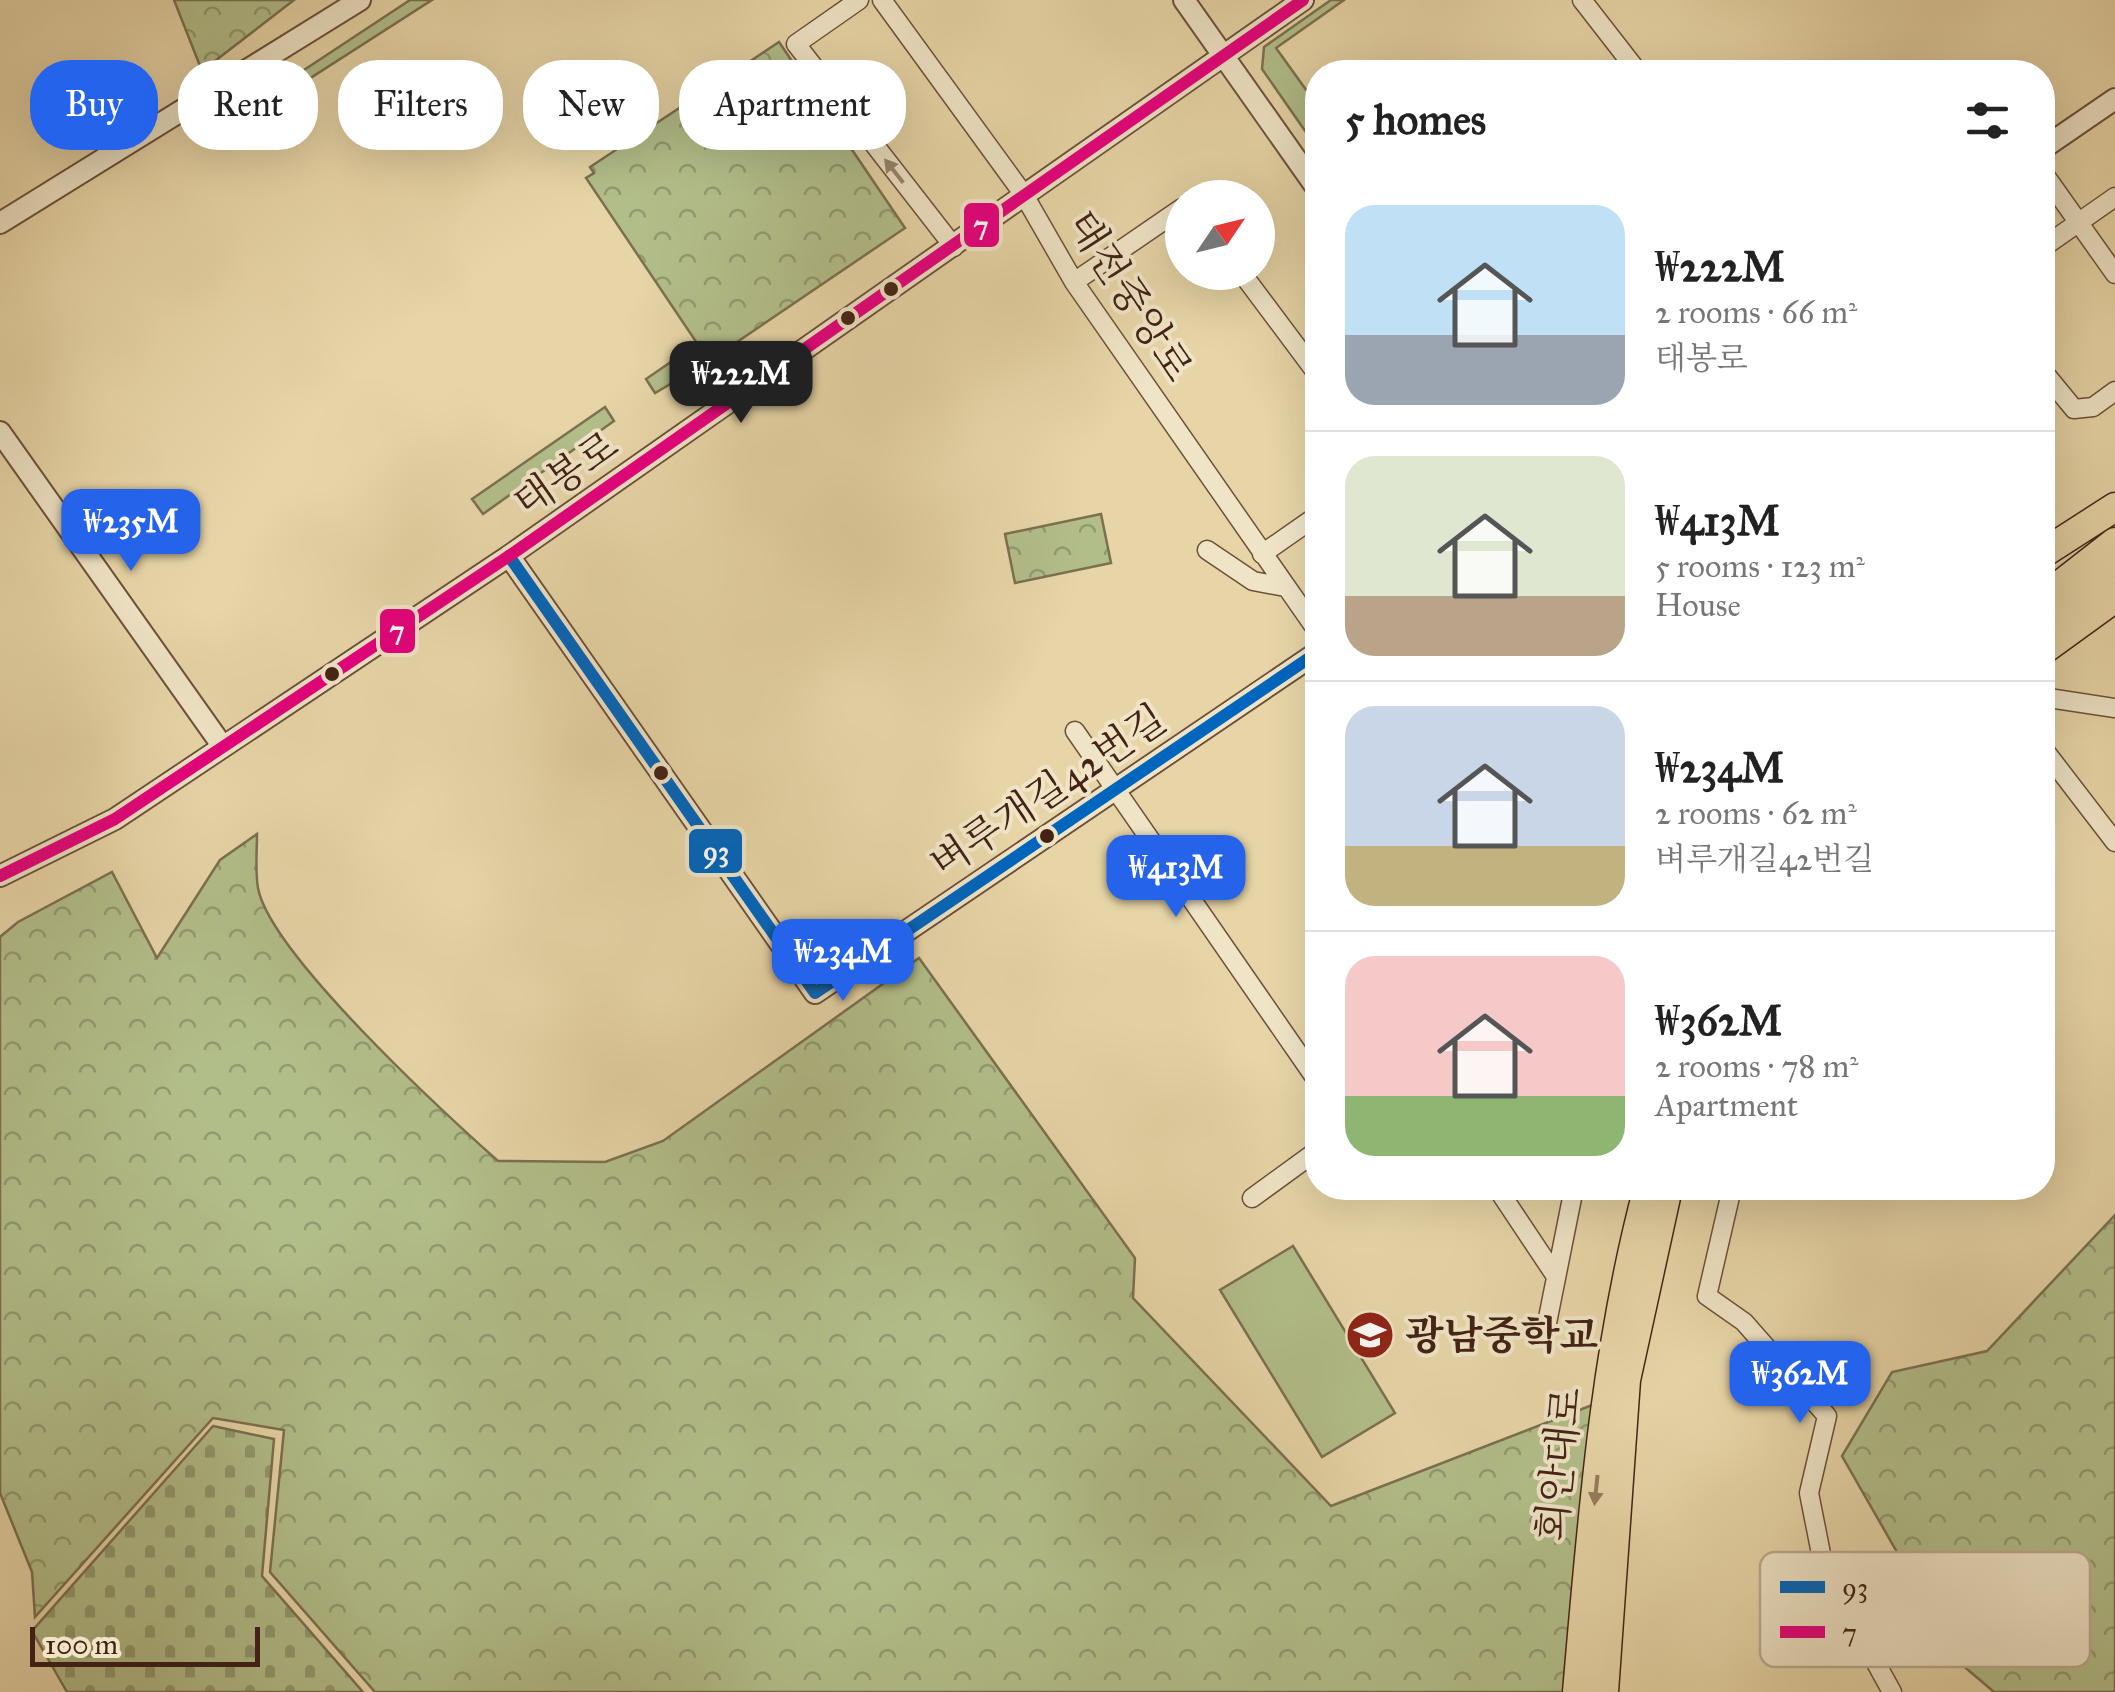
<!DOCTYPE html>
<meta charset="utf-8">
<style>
body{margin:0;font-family:"IM FELL Great Primer","Noto Serif KR",serif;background:#f6f6f6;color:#222;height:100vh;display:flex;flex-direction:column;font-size:38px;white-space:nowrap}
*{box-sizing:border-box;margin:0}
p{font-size:32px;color:#767676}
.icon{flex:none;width:55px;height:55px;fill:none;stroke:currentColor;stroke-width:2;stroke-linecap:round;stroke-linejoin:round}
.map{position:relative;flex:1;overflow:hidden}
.side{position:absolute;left:1305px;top:60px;width:750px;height:1140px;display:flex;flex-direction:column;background:#fff;border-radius:40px;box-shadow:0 10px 40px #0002}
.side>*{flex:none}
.banner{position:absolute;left:30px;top:60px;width:950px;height:90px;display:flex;gap:20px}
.needle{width:65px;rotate:55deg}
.tools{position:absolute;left:1165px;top:180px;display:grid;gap:20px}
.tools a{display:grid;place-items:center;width:110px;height:110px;border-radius:50%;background:#fff;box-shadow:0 10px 40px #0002;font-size:50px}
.scale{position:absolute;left:30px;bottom:25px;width:230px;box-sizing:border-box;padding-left:10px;border:5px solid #442316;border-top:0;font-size:28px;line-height:35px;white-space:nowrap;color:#442316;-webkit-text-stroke:8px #efe4c6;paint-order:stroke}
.price{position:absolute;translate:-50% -85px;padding:0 22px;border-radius:20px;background:#2563eb;color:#fff;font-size:32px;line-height:65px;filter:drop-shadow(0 2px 5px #0008)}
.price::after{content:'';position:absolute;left:50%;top:60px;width:30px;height:22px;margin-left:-15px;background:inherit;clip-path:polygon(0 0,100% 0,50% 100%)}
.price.selected{background:#222;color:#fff}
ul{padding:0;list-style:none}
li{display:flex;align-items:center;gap:30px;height:250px;padding:0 40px}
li+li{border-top:2px solid #e0e0e0}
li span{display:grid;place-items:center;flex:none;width:280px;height:200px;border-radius:30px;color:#555}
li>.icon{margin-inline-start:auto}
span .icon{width:120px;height:120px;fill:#fffc;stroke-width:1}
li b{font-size:42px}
h2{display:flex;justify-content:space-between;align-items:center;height:120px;padding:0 40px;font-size:42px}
.chip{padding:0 35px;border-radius:40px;background:#fff;box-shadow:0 10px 40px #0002;font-size:35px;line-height:90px}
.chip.selected{background:#2563eb;color:#fff}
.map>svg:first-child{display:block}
.grass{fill:#b2be8a;stroke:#7b7050;stroke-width:2.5}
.forest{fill:url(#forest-crowns);stroke:#7b7050;stroke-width:2.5}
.cemetery{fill:url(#cemetery-stones);stroke:#7b7050;stroke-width:2.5}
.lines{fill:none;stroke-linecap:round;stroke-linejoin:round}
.minor-casing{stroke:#6d503a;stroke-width:21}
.tertiary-casing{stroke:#6d503a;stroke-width:24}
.trunk-casing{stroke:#442316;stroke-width:31}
.minor{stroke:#efe4c6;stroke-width:18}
.tertiary{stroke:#efe4c6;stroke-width:20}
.trunk{stroke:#e7d5a7;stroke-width:28}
.bus-1-casing{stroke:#efe4c6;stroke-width:20}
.bus-2-casing{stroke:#efe4c6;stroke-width:20}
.bus-1{stroke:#0065bd;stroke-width:12}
.bus-2{stroke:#e5007d;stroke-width:12}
.oneway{fill:#9a846e}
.oneway2{fill:#967c5e}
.bus-dot{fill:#442316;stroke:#efe4c6;stroke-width:4}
.labels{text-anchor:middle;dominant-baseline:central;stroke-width:8;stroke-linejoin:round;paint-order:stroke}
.street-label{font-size:40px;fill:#442316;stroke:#efe4c6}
.poi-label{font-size:40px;font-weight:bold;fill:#442316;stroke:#efe4c6;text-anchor:start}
.key{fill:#efe4c6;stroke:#bcaa91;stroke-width:2.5}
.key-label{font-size:28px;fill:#442316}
.line-badge{stroke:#efe4c6;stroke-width:4}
.badge-label{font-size:28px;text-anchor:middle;font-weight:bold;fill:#fff}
</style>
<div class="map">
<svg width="2115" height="1692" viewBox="0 0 2115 1692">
<defs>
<pattern id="forest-crowns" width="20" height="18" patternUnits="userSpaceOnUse" patternTransform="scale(2.5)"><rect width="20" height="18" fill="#b2be8a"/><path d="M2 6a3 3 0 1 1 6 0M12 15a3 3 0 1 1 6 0" fill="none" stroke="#929a70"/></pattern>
<pattern id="cemetery-stones" width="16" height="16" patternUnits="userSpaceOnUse" patternTransform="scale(2.5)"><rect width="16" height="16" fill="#b2be8a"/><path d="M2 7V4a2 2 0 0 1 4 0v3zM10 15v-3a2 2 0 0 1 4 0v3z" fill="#929a70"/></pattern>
</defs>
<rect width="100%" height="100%" fill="#e7d5a7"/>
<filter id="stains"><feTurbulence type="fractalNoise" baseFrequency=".002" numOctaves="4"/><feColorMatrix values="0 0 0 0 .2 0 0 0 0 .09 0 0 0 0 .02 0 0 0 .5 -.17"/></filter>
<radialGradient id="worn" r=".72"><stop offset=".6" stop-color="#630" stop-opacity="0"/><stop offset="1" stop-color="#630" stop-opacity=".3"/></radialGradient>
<path class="grass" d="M410 0H432L231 129 222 116 257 101Z
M1331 0H1344L1276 48 1317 105V148L1262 69 1264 47Z
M697 344 709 361 655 393 646 379Z
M605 407 614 421 483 514 472 499Z
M1293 1246 1395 1413 1322 1457 1220 1290Z"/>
<path class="forest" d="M174 0H294L202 71Z
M779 42 905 228 709 361 586 178 594 173 590 167Z
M1101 514 1111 563 1015 583 1005 534Z
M257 834C257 851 255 871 258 888 270 953 443 1112 498 1161L605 1162 663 1141 919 958 1135 1258 1133 1298 1331 1506 1595 1404 1566 1692H375L270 1572 284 1430 213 1418 35 1617 32 1572 0 1493V937L18 922 112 872 157 958 220 860Z
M2115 1215V1692H1994L1961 1664 1842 1456 1892 1372 1987 1351Z"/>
<path class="cemetery" d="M213 1426 274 1439 262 1576 363 1692H67L32 1631Z"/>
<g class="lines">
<g class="minor-casing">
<path id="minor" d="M859 0 796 44 954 247
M882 0 1024 195 1074 282 1318 632
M1582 0 1638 72
M2042 171 2115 274
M2042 248 2115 197
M1241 272 1318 375
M1074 282 1182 208
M2042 370 2074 409 2093 407 2115 391
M1207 550 1253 581 1285 587
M1262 554 1318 515
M2042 697 2115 708
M1075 731 1318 1082
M2042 747 2115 842
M1497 1188 1555 1275
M1732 1188 1707 1296 1744 1322 1827 1416 1809 1493 1824 1569 1892 1692
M1252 1198 1318 1150
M1546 1328 1574 1188"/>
</g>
<g class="tertiary-casing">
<path id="tertiary" d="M1184 0 1318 190
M2042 149 2115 99
M0 223 360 0
M0 432 221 744
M509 556 815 993 1318 652
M0 876 115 819 509 556 1303 0"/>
</g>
<g class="trunk-casing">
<path id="trunk" d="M2042 554 2115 507
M2042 599 2115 542
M2042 622 2115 566
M2042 651 2115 598
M1577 1692C1592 1522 1604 1352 1648 1188
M1604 1692 1626 1380 1668 1188"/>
</g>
<use href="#minor" class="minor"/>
<use href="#tertiary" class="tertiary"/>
<use href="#trunk" class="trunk"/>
<g class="bus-1-casing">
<path id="bus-1" d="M509 556 815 993 1318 652"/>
</g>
<g class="bus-2-casing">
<path id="bus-2" d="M0 876 115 819 509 556 1303 0"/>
</g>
<use href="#bus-1" class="bus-1"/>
<use href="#bus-2" class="bus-2"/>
</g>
<defs><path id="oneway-solid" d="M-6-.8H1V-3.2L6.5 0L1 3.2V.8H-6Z" transform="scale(2.5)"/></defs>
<use class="oneway" href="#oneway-solid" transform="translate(894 171) rotate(-128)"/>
<use class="oneway2" href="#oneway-solid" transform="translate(1596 1490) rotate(96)"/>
<defs>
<g id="school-disc" transform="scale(2.5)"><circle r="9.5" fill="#8f2418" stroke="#efe4c6"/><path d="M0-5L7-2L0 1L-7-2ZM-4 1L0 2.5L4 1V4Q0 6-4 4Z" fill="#fff"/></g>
</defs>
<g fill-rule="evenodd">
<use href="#school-disc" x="1370" y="1335"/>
</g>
<g class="bus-dot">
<circle cx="891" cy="289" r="9"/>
<circle cx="848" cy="318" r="9"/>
<circle cx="332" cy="674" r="9"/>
<circle cx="661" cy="773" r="9"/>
<circle cx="1047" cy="836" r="9"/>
</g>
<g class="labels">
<g class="street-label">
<text transform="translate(1130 296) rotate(57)">태전중앙로</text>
<text transform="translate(566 474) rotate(-35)">태봉로</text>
<text transform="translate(1048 791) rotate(-34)">벼루개길42번길</text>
<text transform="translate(1559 1464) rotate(-84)">회안대로</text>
</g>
<g class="poi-label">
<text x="1405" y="1335">광남중학교</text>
</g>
</g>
<rect x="1760" y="1552" width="330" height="115" rx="15" class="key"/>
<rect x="1780" y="1581" width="45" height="12" fill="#0065bd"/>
<rect x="1780" y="1626" width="45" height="12" fill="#e5007d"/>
<g class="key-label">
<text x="1842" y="1597">93</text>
<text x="1842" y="1642">7</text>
</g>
<g class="line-badge">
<rect x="962" y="201" width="39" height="48" rx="10" fill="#e5007d"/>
<rect x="378" y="607" width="39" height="48" rx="10" fill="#e5007d"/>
<rect x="687" y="827" width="57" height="48" rx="10" fill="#0065bd"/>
</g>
<g class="badge-label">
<text x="981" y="235">7</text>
<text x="397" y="640">7</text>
<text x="716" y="861">93</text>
</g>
<rect width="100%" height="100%" filter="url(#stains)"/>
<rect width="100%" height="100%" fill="url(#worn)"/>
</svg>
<div class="tools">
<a><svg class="needle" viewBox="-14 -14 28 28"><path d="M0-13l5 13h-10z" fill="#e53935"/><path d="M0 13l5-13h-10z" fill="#767676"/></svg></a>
</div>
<div class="scale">100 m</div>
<b class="price selected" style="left:741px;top:426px">₩222M</b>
<b class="price" style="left:131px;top:574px">₩235M</b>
<b class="price" style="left:1176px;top:920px">₩413M</b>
<b class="price" style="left:843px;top:1004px">₩234M</b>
<b class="price" style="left:1800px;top:1426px">₩362M</b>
<div class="banner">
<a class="chip selected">Buy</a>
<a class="chip">Rent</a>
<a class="chip">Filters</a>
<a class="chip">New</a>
<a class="chip">Apartment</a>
</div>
<section class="side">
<h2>5 homes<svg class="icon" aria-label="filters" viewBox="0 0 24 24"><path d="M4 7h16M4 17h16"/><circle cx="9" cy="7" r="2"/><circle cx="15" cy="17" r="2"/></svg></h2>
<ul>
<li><span style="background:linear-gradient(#bfe0f5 65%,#9aa5b1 0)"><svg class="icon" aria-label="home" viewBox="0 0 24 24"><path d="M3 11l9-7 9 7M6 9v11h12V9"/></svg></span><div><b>₩222M</b><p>2 rooms · 66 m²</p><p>태봉로</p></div></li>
<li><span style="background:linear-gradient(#dfe7d0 70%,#b9a48a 0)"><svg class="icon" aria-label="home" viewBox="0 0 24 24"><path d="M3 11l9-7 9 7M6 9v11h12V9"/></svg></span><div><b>₩413M</b><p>5 rooms · 123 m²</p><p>House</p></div></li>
<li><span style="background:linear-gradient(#c9d6e8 70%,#c2b280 0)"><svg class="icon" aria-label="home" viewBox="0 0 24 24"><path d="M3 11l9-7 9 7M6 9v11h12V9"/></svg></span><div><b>₩234M</b><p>2 rooms · 62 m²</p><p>벼루개길42번길</p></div></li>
<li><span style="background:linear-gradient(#f6c9c9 70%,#8fb573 0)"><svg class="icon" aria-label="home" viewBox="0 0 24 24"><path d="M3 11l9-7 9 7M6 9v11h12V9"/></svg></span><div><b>₩362M</b><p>2 rooms · 78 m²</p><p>Apartment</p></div></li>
</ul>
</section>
</div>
